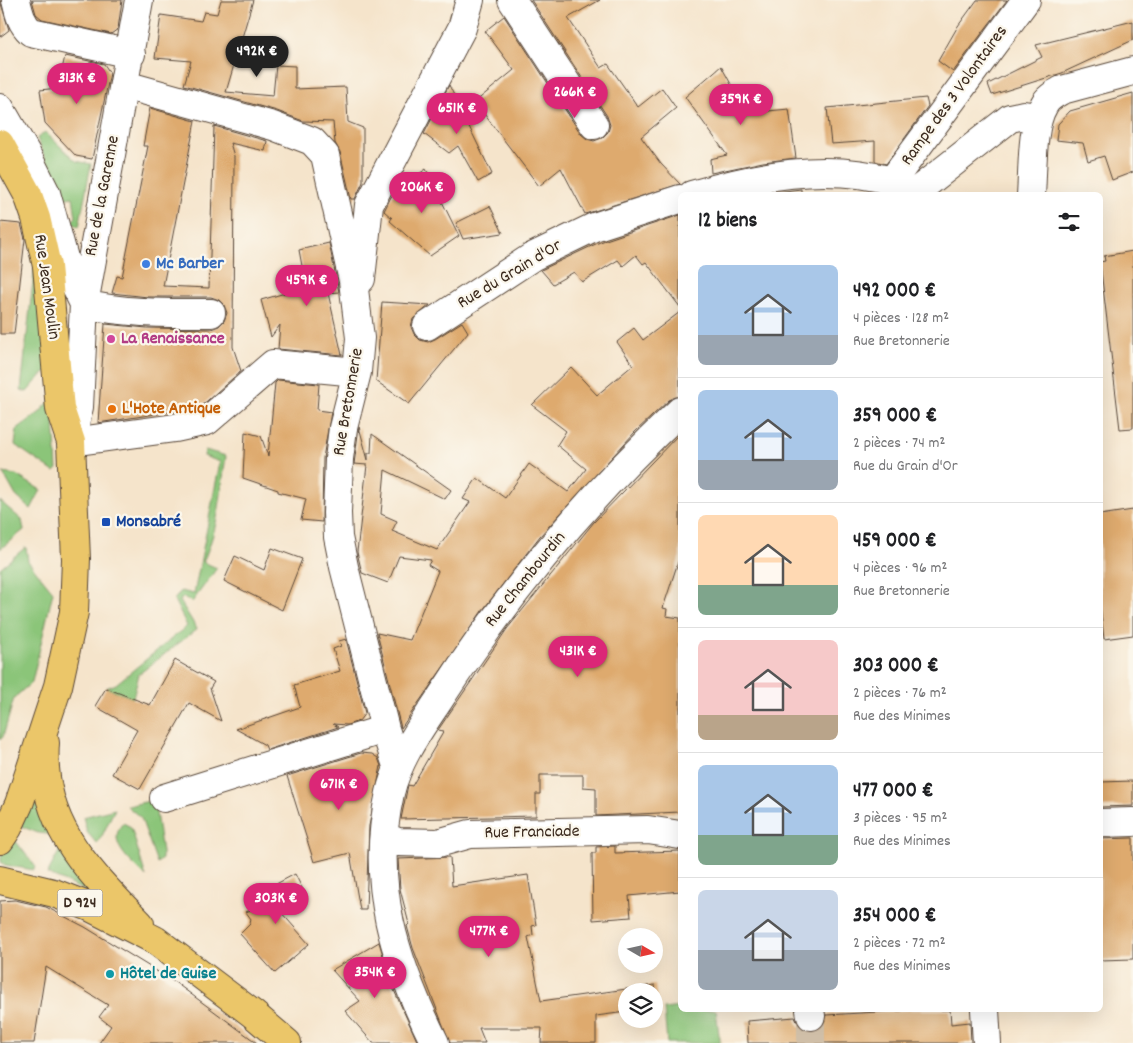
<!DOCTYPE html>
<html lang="fr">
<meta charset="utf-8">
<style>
body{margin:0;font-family:Dekko,sans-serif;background:#f6f6f6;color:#202124;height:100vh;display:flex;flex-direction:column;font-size:19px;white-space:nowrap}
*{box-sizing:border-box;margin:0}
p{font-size:16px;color:#757577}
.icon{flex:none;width:28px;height:28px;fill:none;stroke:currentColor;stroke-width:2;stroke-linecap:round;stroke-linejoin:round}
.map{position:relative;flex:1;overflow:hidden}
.sheet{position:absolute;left:678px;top:192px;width:425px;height:820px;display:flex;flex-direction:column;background:#fff;border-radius:8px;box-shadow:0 5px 20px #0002}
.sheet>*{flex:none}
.needle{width:32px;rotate:99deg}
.tools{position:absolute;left:618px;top:928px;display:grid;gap:10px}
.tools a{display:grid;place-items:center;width:45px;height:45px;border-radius:50%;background:#fff;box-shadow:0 5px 20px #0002;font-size:25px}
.price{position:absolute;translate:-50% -42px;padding:0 11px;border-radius:18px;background:#db2777;color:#fff;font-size:16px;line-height:32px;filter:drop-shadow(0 1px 2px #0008)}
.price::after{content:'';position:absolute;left:50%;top:30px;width:15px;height:11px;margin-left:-8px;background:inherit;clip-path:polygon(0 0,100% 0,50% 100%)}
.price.selected{background:#222;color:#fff}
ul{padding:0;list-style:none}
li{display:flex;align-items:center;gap:15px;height:125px;padding:0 20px}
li+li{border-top:1px solid #e0e0e0}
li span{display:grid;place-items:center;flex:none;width:140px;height:100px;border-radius:8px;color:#555}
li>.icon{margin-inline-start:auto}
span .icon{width:60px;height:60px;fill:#fffc;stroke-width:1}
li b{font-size:21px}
h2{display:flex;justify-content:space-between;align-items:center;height:60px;padding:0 20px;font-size:21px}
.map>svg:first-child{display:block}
.green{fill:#8bc579;stroke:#63784c}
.building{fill:#deaa6e}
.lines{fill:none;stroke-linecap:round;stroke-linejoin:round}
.minor-tunnel{stroke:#d0bfa8;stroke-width:28;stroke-dasharray:28 14;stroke-linecap:butt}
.minor-casing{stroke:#574638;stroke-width:30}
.major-casing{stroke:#574638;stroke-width:30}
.minor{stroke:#fff;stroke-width:28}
.major{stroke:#ebc669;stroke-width:28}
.shop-dot{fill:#3f7fe0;stroke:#fbf7ec;stroke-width:2}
.hotel-dot{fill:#d1479c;stroke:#fbf7ec;stroke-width:2}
.food-dot{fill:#e8710a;stroke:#fbf7ec;stroke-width:2}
.transit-dot{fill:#1a4fb4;stroke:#fbf7ec;stroke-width:2}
.culture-dot{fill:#0f9aa8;stroke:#fbf7ec;stroke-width:2}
.labels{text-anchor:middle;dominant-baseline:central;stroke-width:4.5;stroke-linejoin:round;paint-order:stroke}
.shield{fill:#fbf7ec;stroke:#75685c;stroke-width:1}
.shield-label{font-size:16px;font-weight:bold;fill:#3b2a1e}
.street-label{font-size:18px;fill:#3b2a1e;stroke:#fbf7ec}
.shop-label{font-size:18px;font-weight:bold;fill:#366cbe;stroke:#fbf7ec;text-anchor:start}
.hotel-label{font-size:18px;font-weight:bold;fill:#b23c85;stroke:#fbf7ec;text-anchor:start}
.food-label{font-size:18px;font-weight:bold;fill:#c56008;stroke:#fbf7ec;text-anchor:start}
.transit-label{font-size:18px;font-weight:bold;fill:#164399;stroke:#fbf7ec;text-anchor:start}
.culture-label{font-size:18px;font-weight:bold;fill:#0d838f;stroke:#fbf7ec;text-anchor:start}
</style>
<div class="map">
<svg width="1133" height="1043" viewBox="0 0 1133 1043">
<rect width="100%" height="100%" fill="#fbf7ec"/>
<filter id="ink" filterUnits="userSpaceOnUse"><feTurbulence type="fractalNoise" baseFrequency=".02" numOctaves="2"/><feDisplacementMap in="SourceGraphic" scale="10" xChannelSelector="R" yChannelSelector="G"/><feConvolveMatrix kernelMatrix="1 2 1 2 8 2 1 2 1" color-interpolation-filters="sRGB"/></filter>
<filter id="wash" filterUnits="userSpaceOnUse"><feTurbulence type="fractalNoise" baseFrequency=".0096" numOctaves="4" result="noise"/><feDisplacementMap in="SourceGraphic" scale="20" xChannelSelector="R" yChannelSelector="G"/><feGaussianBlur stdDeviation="1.12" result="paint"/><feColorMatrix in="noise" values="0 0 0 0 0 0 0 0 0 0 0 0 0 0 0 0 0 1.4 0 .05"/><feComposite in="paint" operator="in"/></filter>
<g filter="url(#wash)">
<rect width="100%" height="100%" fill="#f5e4cb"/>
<path class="green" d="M45 132 76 161 91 164 79 227 71 222 76 217 73 197 61 199 37 138Z
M37 244 48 371 41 376 27 392 21 390Z
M50 401 53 404 57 469 54 472 15 445 17 429 39 413Z
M205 450 226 456C220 496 220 524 203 562L217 568 192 602 183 597 180 601 197 629 139 674 133 698 106 688 116 684 187 626 174 600 181 591 194 594 220 462 204 456Z
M3 473 16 475 41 490 31 509 16 496Z
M0 501 22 520 24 530 0 549Z
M26 547 28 561 53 592 32 682 14 698 3 737 0 740V568Z
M39 768 57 835 38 833 21 826Z
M154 800 162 852V859L157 863 141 818 127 806Z
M115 809C108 821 105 833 97 844L87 832 83 817Z
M123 823 131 827 146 877C132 862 105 843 123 823Z
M14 839 35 866 34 870 5 865 1 862V856Z
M62 846 91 890 86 891 47 874Z
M680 1007V1010H716L720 1043H667L664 1009Z"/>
<g id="blocks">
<path class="building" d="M0 0 9 30 0 37Z
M32 0H122L118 29 111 34 42 19 36 14Z
M221 0H253L226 92 273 96 276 65 295 66V89L346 87 348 122 363 128V182L355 199H351L340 152 335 143 333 122 303 121 277 111 184 85 191 61 155 58 161 15 201 21 204 12 217 14Z
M531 0H600L568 18 601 68 608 64 638 107 662 88 676 108 641 137 661 164 680 184 585 214 561 168 539 186 475 102 514 70 485 31 504 16 581 134 587 139 594 141 602 138 608 132 610 125 607 116Z
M977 0H1007L953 72 938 61 958 26Z
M1133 21V40L1062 73 992 95 988 84 1042 57 1036 45Z
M65 56 104 64 110 73 92 159 76 156 45 123 40 90 58 88Z
M721 66 747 113 789 109 796 158 763 162 711 173 710 159 727 155 685 97Z
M449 85 492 174 478 182 458 146 449 153 424 134Z
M1133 93V172L1112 180 1104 156 1088 161 1083 143 1056 140 1058 124 1070 111Z
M926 98 928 106 886 164 875 161V141L831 144 827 108Z
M150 108 195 121 163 286 209 288 214 126 267 141 265 151 230 143 234 156 233 347 241 371 200 407 98 423 105 324 147 328 211 329 219 326 224 321 227 313 224 305 219 300 211 297H148L112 293 117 276 122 277 148 146H143Z
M426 169 459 236 430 256 390 221 392 218 384 211 391 197 398 189Z
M801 189V195H756L769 193Z
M490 206 503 233 463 239 456 223Z
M680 215V307L646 262 643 264 636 255 623 266 618 260 582 282 574 272 553 284 541 270 600 242Z
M0 222 21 224 25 239 14 334H0Z
M329 243 339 292 328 293 342 355 278 349 280 325 271 337 261 300 306 287 299 250Z
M1133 251V428L1120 429 1100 262 1105 261 1104 256Z
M382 302 430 305 413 319 411 327 414 334 420 340 428 342 435 339 462 322 468 332 409 404 376 381Z
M680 312V396L669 400 635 432 540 536 482 611 401 728 377 633 410 640 438 571 428 565 431 560 399 556 388 583 362 573 357 552 367 465 354 464 359 427 368 460V453H371L372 434 451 490 445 499 385 470 381 514 397 521 392 531 437 550 470 502 463 499 477 478 505 498 529 464 568 492 586 469 557 445 566 431 532 405 571 367 597 395 633 365 617 342 634 328 643 340Z
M278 380 319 384 317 410 331 412 323 458 322 522 301 520 306 499 278 492V490L243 478 245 432 261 436 268 456 275 383Z
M680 433V556L663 608 667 609 666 616 680 618V812L596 816V788L583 787V775H540V794H536V816L401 819 408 785 412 786 444 731 438 730 507 629 594 522Z
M1133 510V635L1104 639 1100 604V515Z
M272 548 302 559 282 610 224 581 235 556 264 570Z
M346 639 365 713 359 721 347 725 333 724 338 727 267 750 265 745 236 729 300 707 294 685 340 671 333 649 341 646 339 641Z
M175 660 214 682 210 688 221 721 189 703 140 789 112 774 137 730 95 706 106 688 150 705Z
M361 753 372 754 378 758 381 766 369 826 366 910H360L350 853 314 862 287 776Z
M1133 781V806L1100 807V782Z
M1133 838V959L1100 960V839Z
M615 846V853L680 851V891L629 896 631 917 593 920 592 853H596V847Z
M450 857 452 886 528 875 536 925 532 926 533 935 528 937 541 1001 655 985 658 1008 654 1009V991H626V1012L596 1016V1043H541L542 1028H479L485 1043H450L413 948 407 926 409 924 400 889 398 859Z
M295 874 306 896 280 911 309 944 275 973 240 934 250 924 251 919 246 912 255 908 261 889 263 891Z
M15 900 46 907 85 927 176 983 257 1043H99L111 1026 99 1017 108 1005 46 967 34 1043H0V901Z
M379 942 393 988 418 1043H373L345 1011 360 1001 332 970Z
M913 1010H950L951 1024 970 1022 971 1043H748L747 1021 795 1017 799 1026 805 1030 813 1031 821 1028 826 1015Z"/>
</g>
</g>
<g filter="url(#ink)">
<use href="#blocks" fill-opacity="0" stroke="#574638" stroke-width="1"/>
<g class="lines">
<path class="minor-tunnel" d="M811 1016V1043"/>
<g class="minor-casing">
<path id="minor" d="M16 0C19 13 21 23 31 32L131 54
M139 0 84 304 79 407 71 442 175 428 207 421 273 364 357 372
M512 0 594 125
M125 85 273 126 312 141 325 155 353 281 360 338 357 372 343 428 339 459 337 513 338 537 344 567 385 729 398 769
M0 108 26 153 46 193 67 269 84 304
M692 195C756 176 826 162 892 181
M894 195 892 181 1026 0
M912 195 1010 118 1024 115 1038 117
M1031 195C1033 170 1031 126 1044 105 1048 97 1055 94 1062 90L1133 71
M361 279 369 205 462 28 470 0
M84 304C126 314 169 313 211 313
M427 326 532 257 594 227 680 199
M164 798 385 729
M1100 823 1133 822
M385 837 398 842 438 843 470 834 648 830 680 835
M810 1010 811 1016
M985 1010 987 1043
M435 1043C395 962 369 884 390 793 398 758 422 726 441 697 509 592 589 496 680 411"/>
</g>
<g class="major-casing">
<path id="major" d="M0 144 28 195 36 218 47 266 60 409 71 442 76 559 74 612 58 686 19 804 8 828 0 840
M45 743C39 825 89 871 140 924
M0 880 54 893 90 907 155 940 253 1014 287 1043"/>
</g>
<use href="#minor" class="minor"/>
<use href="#major" class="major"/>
</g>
</g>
<circle class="shop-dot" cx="146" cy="264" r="5"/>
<circle class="hotel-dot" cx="111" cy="339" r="5"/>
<circle class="food-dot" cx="112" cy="409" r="5"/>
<rect class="transit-dot" x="101" y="517" width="10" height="10" rx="2.5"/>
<circle class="culture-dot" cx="110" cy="974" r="5"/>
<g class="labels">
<rect class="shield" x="57.5" y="889.5" width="45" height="27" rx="4"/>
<g class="shield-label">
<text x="80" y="903">D 924</text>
</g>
<g class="street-label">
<text transform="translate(955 96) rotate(-54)">Rampe des 3 Volontaires</text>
<text transform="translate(103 196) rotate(-79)">Rue de la Garenne</text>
<text transform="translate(510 275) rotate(-31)">Rue du Grain d'Or</text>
<text transform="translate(46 287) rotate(82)">Rue Jean Moulin</text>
<text transform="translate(349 402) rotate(-80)">Rue Bretonnerie</text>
<text transform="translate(526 580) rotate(-51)">Rue Chambourdin</text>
<text transform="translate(532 833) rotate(-1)">Rue Franciade</text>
</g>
<g class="shop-label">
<text x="156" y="264">Mc Barber</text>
</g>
<g class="hotel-label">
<text x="121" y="339">La Renaissance</text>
</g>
<g class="food-label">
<text x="122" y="409">L'Hote Antique</text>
</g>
<g class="transit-label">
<text x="116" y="522">Monsabré</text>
</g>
<g class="culture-label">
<text x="120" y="974">Hôtel de Guise</text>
</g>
</g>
</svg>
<div class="tools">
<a><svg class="needle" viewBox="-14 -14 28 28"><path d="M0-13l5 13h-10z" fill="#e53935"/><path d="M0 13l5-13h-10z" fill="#757577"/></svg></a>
<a><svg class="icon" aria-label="layers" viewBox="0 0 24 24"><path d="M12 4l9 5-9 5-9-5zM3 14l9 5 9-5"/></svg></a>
</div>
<b class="price selected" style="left:257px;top:78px">492K €</b>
<b class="price" style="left:77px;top:105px">313K €</b>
<b class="price" style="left:575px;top:119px">266K €</b>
<b class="price" style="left:741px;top:126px">359K €</b>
<b class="price" style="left:457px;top:135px">651K €</b>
<b class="price" style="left:422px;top:214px">206K €</b>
<b class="price" style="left:307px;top:307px">459K €</b>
<b class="price" style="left:578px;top:678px">431K €</b>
<b class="price" style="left:339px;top:811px">671K €</b>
<b class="price" style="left:276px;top:925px">303K €</b>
<b class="price" style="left:489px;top:958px">477K €</b>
<b class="price" style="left:375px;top:999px">354K €</b>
<section class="sheet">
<h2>12 biens<svg class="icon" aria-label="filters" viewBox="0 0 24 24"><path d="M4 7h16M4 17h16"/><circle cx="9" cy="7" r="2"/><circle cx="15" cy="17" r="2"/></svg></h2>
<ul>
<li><span style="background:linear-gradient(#a9c7e8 70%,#9aa5b1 0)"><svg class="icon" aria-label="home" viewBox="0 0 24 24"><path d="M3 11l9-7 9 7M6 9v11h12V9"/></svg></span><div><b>492 000 €</b><p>4 pièces · 128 m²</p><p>Rue Bretonnerie</p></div></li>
<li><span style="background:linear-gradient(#a9c7e8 70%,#9aa5b1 0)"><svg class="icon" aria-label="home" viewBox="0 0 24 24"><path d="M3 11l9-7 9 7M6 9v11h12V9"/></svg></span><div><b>359 000 €</b><p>2 pièces · 74 m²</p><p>Rue du Grain d'Or</p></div></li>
<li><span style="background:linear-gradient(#ffd9b3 70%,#7fa58c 0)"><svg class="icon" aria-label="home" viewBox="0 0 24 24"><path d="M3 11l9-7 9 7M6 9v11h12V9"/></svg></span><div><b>459 000 €</b><p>4 pièces · 96 m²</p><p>Rue Bretonnerie</p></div></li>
<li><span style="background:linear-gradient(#f6c9c9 75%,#b9a48a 0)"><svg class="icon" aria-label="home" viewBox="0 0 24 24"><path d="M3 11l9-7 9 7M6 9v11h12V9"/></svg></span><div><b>303 000 €</b><p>2 pièces · 76 m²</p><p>Rue des Minimes</p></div></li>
<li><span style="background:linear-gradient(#a9c7e8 70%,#7fa58c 0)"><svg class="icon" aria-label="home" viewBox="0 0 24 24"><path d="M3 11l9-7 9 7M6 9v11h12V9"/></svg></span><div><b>477 000 €</b><p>3 pièces · 95 m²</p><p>Rue des Minimes</p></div></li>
<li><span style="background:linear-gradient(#c9d6e8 60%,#9aa5b1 0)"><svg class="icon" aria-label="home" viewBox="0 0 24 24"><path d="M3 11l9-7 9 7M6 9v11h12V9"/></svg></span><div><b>354 000 €</b><p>2 pièces · 72 m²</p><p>Rue des Minimes</p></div></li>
</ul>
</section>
</div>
